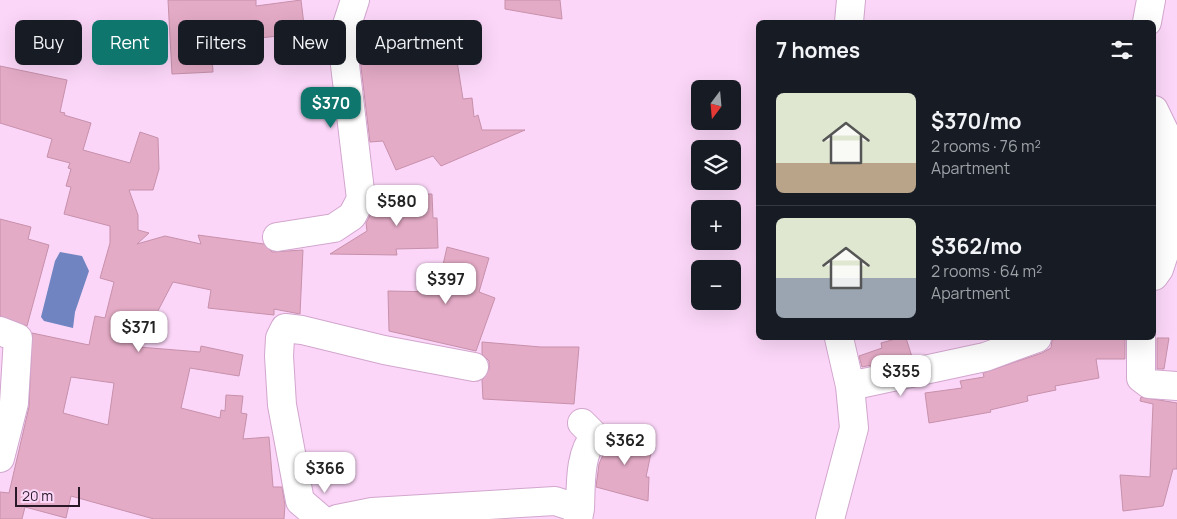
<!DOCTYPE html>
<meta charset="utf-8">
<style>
body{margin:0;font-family:Manrope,sans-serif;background:#242831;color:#f1f3f6;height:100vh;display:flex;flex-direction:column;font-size:19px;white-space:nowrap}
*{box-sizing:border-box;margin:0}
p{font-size:16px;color:#9ea1a6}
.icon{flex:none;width:28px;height:28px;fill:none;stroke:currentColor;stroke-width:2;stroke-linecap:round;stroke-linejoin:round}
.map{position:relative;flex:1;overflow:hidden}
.drawer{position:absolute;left:756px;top:20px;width:400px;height:320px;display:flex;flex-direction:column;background:#171b24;border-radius:8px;box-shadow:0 5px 20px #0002}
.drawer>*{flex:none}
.top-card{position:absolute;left:15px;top:20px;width:475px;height:45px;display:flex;gap:10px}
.needle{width:32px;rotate:196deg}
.buttons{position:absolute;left:691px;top:80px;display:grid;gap:10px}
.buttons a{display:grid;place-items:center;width:50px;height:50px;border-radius:8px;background:#171b24;box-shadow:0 5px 20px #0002;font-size:25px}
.scale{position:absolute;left:15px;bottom:12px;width:65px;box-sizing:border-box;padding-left:5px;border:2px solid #291928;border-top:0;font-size:14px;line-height:18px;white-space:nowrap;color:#291928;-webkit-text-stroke:4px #fbd6f8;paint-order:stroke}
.price{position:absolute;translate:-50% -42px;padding:0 11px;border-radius:10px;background:#fff;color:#222;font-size:16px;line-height:32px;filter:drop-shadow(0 1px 2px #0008)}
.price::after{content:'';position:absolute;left:50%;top:30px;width:15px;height:11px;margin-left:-8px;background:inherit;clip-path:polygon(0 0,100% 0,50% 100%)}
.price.current{background:#0f766e;color:#fff}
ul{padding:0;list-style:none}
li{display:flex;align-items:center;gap:15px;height:125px;padding:0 20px}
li+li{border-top:1px solid #363941}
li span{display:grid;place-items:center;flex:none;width:140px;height:100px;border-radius:8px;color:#555}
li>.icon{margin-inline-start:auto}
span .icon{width:60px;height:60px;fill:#fffc;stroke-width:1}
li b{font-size:21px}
h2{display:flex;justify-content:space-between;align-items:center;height:60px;padding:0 20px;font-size:21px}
.tag{padding:0 18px;border-radius:8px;background:#171b24;box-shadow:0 5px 20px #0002;font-size:18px;line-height:45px}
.tag.current{background:#0f766e;color:#fff}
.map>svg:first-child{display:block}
.water{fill:#6f84c0}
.building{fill:#e4abc6;stroke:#c790ab;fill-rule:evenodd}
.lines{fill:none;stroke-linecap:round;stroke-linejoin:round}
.minor-casing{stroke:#d2a6ce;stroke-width:30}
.minor{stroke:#fff;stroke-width:28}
</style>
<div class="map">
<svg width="1177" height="519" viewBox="0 0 1177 519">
<rect width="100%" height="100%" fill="#fbd6f8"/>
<path class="water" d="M60 252 82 256 89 271 75 312 73 328 44 321 41 317 55 261Z"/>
<path class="building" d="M168 0H256V6L301 0 305 33 251 39 211 41 213 72 172 74Z
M505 0H560L562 19 505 9Z
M438 23 443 63 457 61 463 99 472 98 474 117 478 115 482 130H525L441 166 433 156 396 170 383 141 370 142 358 42 361 32Z
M0 66 67 80 60 112 65 113 64 115 91 123 83 150 130 163 140 132 158 138 159 169 153 190H129L138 215V230L149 233 137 244 165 236 201 244 198 235 264 244 272 252 303 250 300 314 274 309V315L208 308 211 290 173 282 139 347 200 352 201 346 243 355 239 376 190 368 181 408 220 418 221 410 225 411 226 395 243 396 241 413 247 414 243 439 269 437 273 487H282L285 505 284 519H154L71 496 66 518 25 507 22 519H0V492L9 493 29 407 32 333 89 345 95 316 105 318 114 282 100 278 110 243V226L64 214 71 187 66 186 71 169 68 168 70 163 47 157 52 139 0 123ZM71 377 114 383 108 425 63 413Z
M432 194 433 218H437L438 248 396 249 397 255 330 254 367 231 366 223 375 206 376 196Z
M0 219 31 227 28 239 49 245 27 326 0 316Z
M447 247 489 258 479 292 495 298 476 351 389 331 388 291 437 292Z
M899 338H906L912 357 862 367 859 356 882 348 881 343Z
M1061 338H1125V359H1096L1099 378 1055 386 1056 390 1027 396 1028 401 990 410 991 412 929 423 925 393 962 388 960 381 984 377 983 373 1042 353 1051 348 1052 340Z
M1157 338H1169L1164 369H1157Z
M482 342 541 347H579L574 404 483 399 482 380 489 369V361L482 354Z
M1141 397 1177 403V469H1173L1163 506 1123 511 1120 475 1150 477 1153 404 1140 401Z
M610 432 645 434 642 452 651 453 646 477H649L648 501 596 487 599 464 610 439Z"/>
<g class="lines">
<g class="minor-casing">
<path id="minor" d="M849 22 851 0
M1147 22 1151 0
M1154 110 1169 141 1170 236 1159 269 1154 276
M277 237 334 228 352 216 361 199 342 40 355 0
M0 331 18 338 14 403 0 458
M839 338 850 386
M1141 338V378L1149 384 1177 386
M580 509C581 486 579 453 595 436L582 423
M321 519 300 501 282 405 279 356 280 338 285 328 302 330 384 350 474 367
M337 519 372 512 555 501 580 509 578 519
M830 519 854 428 850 386 985 357 1037 338"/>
</g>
<use href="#minor" class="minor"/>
</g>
</svg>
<div class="buttons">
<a><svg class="needle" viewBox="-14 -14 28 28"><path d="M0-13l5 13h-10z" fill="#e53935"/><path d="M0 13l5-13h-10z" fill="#9ea1a6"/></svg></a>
<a><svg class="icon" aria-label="layers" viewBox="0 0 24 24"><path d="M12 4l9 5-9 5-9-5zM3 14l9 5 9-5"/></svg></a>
<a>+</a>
<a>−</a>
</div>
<div class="scale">20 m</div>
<b class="price current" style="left:331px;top:129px">$370</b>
<b class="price" style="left:397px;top:227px">$580</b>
<b class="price" style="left:446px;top:305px">$397</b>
<b class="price" style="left:139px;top:353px">$371</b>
<b class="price" style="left:901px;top:397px">$355</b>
<b class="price" style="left:625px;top:466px">$362</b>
<b class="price" style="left:325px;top:494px">$366</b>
<div class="top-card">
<a class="tag">Buy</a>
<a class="tag current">Rent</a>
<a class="tag">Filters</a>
<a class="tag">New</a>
<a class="tag">Apartment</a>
</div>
<section class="drawer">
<h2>7 homes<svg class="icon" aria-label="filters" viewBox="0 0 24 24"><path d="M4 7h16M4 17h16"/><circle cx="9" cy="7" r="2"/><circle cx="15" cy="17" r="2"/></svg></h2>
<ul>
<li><span style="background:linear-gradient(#dfe7d0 70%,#b9a48a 0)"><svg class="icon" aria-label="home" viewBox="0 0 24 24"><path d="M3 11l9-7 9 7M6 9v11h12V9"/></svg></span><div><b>$370/mo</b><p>2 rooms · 76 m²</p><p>Apartment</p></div></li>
<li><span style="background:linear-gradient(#dfe7d0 60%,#9aa5b1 0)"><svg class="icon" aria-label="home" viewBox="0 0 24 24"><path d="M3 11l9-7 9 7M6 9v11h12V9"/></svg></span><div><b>$362/mo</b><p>2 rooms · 64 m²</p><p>Apartment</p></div></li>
</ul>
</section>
</div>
